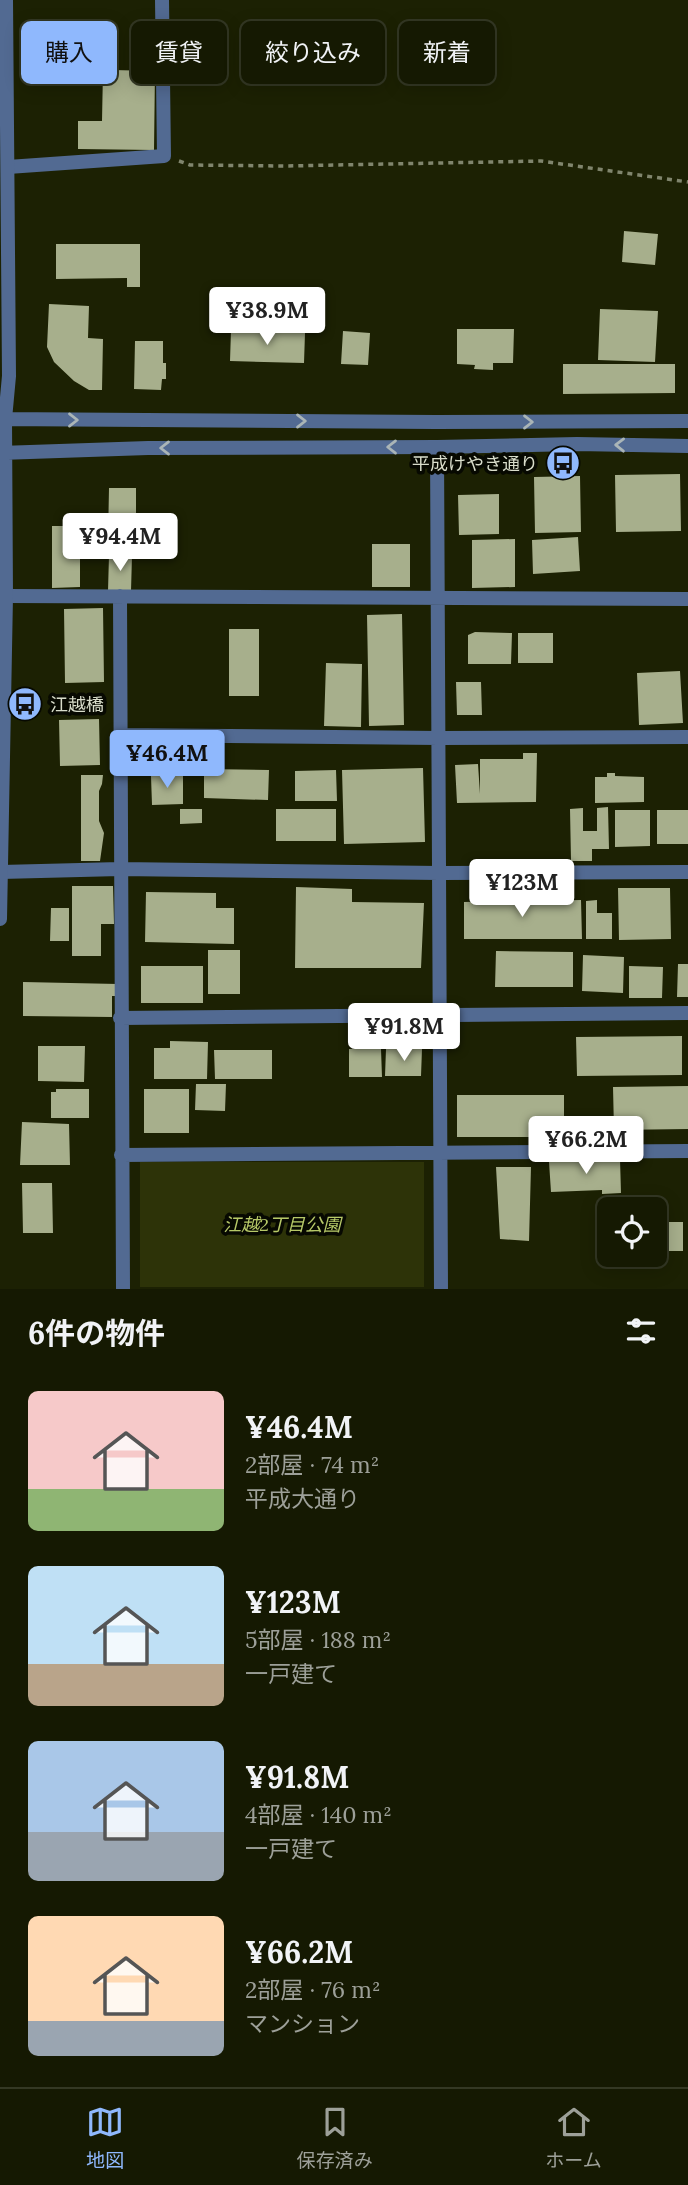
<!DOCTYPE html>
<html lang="ja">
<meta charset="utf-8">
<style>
body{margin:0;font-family:Lora,"Noto Sans JP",serif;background:#1e220c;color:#f1f3f6;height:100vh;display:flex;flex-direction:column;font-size:26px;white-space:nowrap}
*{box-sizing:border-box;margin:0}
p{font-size:23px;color:#9da099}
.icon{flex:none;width:38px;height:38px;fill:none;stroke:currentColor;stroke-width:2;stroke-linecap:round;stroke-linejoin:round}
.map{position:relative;height:1289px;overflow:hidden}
.sheet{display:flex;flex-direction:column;background:#151902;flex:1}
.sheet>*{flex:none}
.top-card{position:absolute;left:21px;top:21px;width:648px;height:63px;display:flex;gap:14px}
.controls{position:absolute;left:597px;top:1197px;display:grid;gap:14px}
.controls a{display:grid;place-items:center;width:70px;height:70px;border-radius:10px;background:#151902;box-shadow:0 4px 18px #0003,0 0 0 2px #343824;font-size:35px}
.price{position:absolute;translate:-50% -60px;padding:0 16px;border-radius:7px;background:#fff;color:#222;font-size:23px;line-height:46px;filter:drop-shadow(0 2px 4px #0008)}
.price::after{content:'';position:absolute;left:50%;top:42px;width:21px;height:16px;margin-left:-10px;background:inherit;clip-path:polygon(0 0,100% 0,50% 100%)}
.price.on{background:#8fb8fd;color:#111}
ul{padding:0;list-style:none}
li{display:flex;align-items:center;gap:21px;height:175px;padding:0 28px}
li span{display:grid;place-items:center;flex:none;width:196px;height:140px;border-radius:10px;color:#555}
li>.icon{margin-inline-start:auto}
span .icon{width:84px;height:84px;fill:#fffc;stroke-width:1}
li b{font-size:30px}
h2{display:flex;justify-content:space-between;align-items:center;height:84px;padding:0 28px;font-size:30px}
.tag{padding:0 24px;border-radius:10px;background:#151902;box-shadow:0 4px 18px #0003,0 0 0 2px #343824;font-size:24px;line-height:63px}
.tag.on{background:#8fb8fd;color:#111}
.tab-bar{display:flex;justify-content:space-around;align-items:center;height:98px;border-top:2px solid #343824;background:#151902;font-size:19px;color:#9da099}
.tab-bar a{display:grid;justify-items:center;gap:4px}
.tab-bar .on{color:#8fb8fd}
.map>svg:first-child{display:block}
.green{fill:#2d3308}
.building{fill:#a7af8c}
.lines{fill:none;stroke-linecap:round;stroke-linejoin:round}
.path{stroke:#80856d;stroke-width:3.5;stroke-dasharray:5 5;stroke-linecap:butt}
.minor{stroke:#526a92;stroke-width:14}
.tertiary{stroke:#526a92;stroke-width:14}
.oneway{stroke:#aab5b7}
.labels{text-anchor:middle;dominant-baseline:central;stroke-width:7;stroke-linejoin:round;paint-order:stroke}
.poi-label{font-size:18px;fill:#d9ddcb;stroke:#070901;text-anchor:end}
.park-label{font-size:18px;font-style:italic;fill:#b7c968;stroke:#070901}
</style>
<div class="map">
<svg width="688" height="1289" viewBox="0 0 688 1289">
<rect width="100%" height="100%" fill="#1c2103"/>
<path class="green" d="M140 1162H424V1287H140Z"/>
<path class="building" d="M111 21 113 70 155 71 154 150 78 149V121H102L103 70 57 71 56 22Z
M624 231 658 234 655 265 622 262Z
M56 244H140V287H127V278L56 279Z
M49 304 89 306 88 338 103 339 102 390H89L74 381 54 362 47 347Z
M600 309 658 311 655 362 598 360Z
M457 329H514L513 363H493V370L474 369 475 365 457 364Z
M231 330 305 333 304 363 230 361Z
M343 331 370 333 368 365 341 364Z
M135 341H163V363H166V379H162L161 390 134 389Z
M563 364H675V393L563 394Z
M680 474 681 531 616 532 615 475Z
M580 476 581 532 535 533 534 477Z
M109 488H136V523H165V540H108Z
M499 494V534L459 535 458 495Z
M52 526H103V558H91V550H80V587L52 588Z
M578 537 580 571 533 574 532 540Z
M515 539V587L472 588V540Z
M372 544H410V587H372Z
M109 555 132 556 131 591H108Z
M103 608 104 682 65 683 64 609Z
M402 614 404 725 369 726 367 615Z
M229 629H259V696H229Z
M475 632 512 633 511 664H468V635Z
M518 633H553V663H518Z
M326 663 362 664 361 727 324 726Z
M680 671 683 723 639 725 637 673Z
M456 682H481L482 715H457Z
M99 719 100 765 60 766 59 720Z
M523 753H537L536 802 457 803 455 765 478 764 480 794V759H523Z
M423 768 425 842 344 844 342 770Z
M204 769 269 770 268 800 204 798Z
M336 770 337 801H295V771Z
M607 773H615V776L644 777V802L595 803V777H607Z
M81 775H103L102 784 99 791V821L104 833 100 861H81Z
M151 776H183V804L152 805Z
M608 807 609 849H592V861H571L570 809 583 808V831H597V808Z
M180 809H202V823L180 824Z
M276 809H336V841H276Z
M615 810H650V846L615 847Z
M657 810H688V844H657Z
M72 886H113L114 924H101V956H72Z
M296 887 352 889V902L424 903 421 968H295Z
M618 888H670L671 939 619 940Z
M495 891H522V901L581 900 582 939H464V902L496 901Z
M146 892 216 893V908H234V944L145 942Z
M597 900V913H612V939H586V901Z
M51 908H69V941H50Z
M208 950H240V994H208Z
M496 951 573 952V987H495Z
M583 955 624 957 623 993 582 991Z
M678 964H688V997H677Z
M141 966H203V1003H141Z
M629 966 663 967 662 998H629Z
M23 982 118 984 117 996H112V1017L23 1016Z
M682 1036V1075L577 1076 576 1037Z
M170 1041 208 1042 207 1079H154V1048H170Z
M38 1046H85L84 1082 38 1081Z
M349 1049H381L382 1077H349Z
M386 1049H422L421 1076H385Z
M214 1050H272V1079H215Z
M196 1084H226L225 1111 195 1110Z
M688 1086V1129L614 1130 613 1087Z
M56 1089H89V1118H51V1092H56Z
M144 1089H189V1133H144Z
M457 1095H564V1137H457Z
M22 1122 69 1124 70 1165H20Z
M620 1159 621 1193 602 1194V1190L551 1192 549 1162Z
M496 1167H531L529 1241 500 1239Z
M22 1183H52L53 1233H23Z
M654 1222H683V1251H654Z"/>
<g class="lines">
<path class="path" d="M179 161 190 165 285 166 541 161 688 182"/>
<path class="minor" d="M8 167 164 156 162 0
M437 447 441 1289
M6 596 688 599
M120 596 123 1289
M120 735 439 738 688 737
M1 872 120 869 439 873 688 872
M120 1018 688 1013
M121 1155 688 1151"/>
<path class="tertiary" d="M0 419 436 422 688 421
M0 453 148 448 437 447 577 444 688 446
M0 919 6 596 5 419 9 376 6 0"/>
</g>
<defs><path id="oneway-chevron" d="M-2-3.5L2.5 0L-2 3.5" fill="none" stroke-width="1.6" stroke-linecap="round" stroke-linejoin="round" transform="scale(1.75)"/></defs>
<g class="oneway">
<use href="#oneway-chevron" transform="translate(73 420)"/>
<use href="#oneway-chevron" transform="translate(301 421)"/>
<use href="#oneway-chevron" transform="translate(528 422)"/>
<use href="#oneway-chevron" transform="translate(620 445) rotate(-179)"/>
<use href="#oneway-chevron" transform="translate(392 447) rotate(-180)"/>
<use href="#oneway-chevron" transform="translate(165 448) rotate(-180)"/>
</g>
<defs>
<g id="bus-disc" transform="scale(1.75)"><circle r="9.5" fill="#8fb8fd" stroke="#070901"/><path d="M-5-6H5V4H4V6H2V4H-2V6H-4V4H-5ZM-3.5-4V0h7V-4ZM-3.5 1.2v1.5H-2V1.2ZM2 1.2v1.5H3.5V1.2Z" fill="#111"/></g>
</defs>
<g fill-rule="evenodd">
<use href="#bus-disc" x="563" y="463"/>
<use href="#bus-disc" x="25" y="704"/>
</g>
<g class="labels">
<g class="poi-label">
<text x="538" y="463">平成けやき通り</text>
<text x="50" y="704" text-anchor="start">江越橋</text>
</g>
<g class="park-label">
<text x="282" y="1224">江越2丁目公園</text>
</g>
</g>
</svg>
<div class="controls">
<a><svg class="icon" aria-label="locate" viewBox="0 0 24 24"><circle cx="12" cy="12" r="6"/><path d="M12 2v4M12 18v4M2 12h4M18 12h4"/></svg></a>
</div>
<b class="price" style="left:267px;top:347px">¥38.9M</b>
<b class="price" style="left:120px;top:573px">¥94.4M</b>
<b class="price on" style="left:167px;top:790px">¥46.4M</b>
<b class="price" style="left:522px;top:919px">¥123M</b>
<b class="price" style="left:404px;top:1063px">¥91.8M</b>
<b class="price" style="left:586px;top:1176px">¥66.2M</b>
<div class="top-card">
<a class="tag on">購入</a>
<a class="tag">賃貸</a>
<a class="tag">絞り込み</a>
<a class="tag">新着</a>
</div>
</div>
<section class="sheet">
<h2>6件の物件<svg class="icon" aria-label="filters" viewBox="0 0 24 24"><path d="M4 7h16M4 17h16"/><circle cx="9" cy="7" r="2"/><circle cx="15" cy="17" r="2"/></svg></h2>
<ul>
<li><span style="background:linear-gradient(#f6c9c9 70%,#8fb573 0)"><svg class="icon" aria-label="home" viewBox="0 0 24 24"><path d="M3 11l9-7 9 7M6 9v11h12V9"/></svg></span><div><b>¥46.4M</b><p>2部屋 · 74 m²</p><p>平成大通り</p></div></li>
<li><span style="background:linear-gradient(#bfe0f5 70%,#b9a48a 0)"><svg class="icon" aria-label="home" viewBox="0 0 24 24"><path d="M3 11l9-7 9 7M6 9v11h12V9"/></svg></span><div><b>¥123M</b><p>5部屋 · 188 m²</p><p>一戸建て</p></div></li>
<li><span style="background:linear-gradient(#a9c7e8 65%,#9aa5b1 0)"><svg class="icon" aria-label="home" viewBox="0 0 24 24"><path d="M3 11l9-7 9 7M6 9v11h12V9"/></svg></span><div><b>¥91.8M</b><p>4部屋 · 140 m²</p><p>一戸建て</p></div></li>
<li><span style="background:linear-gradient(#ffd9b3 75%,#9aa5b1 0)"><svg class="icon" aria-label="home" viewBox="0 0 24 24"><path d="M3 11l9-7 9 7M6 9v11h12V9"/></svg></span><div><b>¥66.2M</b><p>2部屋 · 76 m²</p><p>マンション</p></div></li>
</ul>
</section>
<nav class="tab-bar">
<a class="on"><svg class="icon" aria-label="map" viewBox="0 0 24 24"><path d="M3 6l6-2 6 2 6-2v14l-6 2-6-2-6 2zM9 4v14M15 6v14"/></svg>地図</a>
<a><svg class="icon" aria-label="saved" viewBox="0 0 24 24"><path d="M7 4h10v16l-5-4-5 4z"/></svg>保存済み</a>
<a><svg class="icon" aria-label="home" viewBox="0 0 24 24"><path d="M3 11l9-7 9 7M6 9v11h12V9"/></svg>ホーム</a>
</nav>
